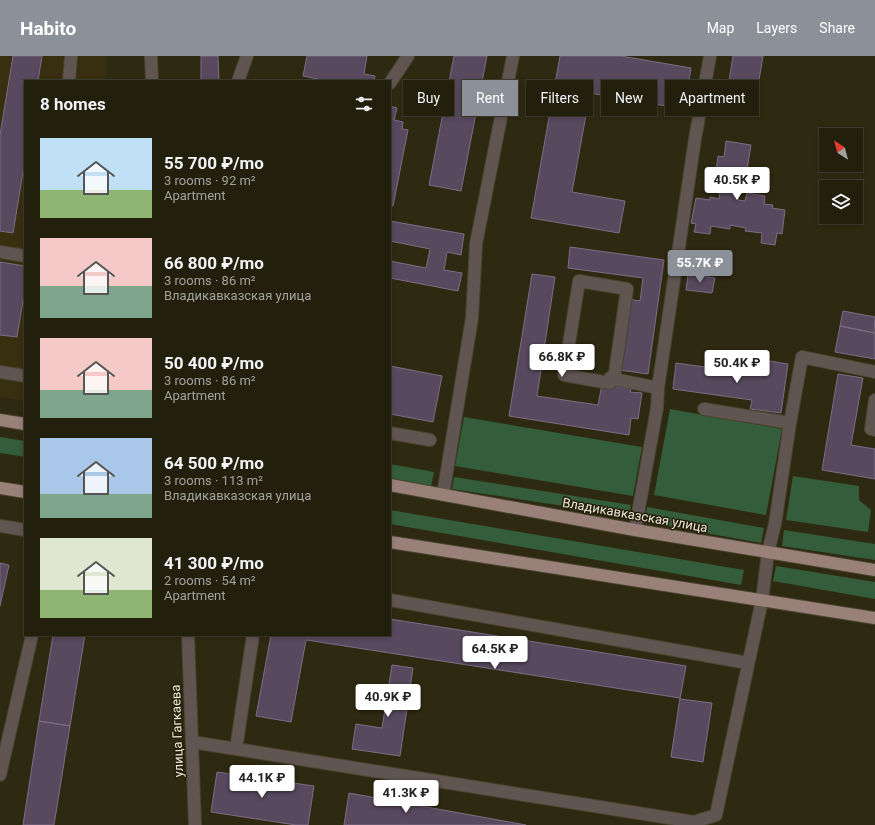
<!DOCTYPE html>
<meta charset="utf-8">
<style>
body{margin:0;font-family:Roboto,sans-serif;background:#2a2716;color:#f1f3f6;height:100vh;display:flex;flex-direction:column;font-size:15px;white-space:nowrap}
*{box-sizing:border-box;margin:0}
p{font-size:13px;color:#a2a29d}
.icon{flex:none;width:22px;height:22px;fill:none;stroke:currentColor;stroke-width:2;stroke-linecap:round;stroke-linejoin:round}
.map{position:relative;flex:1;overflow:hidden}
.drawer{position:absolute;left:24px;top:24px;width:367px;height:556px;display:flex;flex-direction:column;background:#221f0d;border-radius:0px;box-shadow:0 2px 6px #0003,0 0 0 1px #3f3d2e}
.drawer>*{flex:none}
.top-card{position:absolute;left:403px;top:24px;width:380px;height:36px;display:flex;gap:8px}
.needle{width:26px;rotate:324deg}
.fabs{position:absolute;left:819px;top:72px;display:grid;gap:8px}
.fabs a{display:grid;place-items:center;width:44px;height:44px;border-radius:0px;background:#221f0d;box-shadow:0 2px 6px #0003,0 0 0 1px #3f3d2e;font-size:20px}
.price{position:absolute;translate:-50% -34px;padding:0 9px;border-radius:4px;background:#fff;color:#222;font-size:13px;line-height:26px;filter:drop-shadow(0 1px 2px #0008)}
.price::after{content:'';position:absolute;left:50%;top:24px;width:12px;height:9px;margin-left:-6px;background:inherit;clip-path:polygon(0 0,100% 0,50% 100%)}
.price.selected{background:#8c9099;color:#fff}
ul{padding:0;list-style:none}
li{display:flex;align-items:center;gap:12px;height:100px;padding:0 16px}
li span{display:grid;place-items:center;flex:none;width:112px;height:80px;border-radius:0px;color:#555}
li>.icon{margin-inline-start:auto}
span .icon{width:48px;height:48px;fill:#fffc;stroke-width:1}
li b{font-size:17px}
h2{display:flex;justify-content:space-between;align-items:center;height:48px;padding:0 16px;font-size:17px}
.chip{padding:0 14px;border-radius:0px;background:#221f0d;box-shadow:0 2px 6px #0003,0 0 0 1px #3f3d2e;font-size:14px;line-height:36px}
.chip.selected{background:#8c9099;color:#fff}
header{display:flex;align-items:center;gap:24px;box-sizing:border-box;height:56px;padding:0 20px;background:#8c9099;color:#fff}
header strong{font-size:19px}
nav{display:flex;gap:22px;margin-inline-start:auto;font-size:14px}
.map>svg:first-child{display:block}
.built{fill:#372f0f}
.green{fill:#345d3b}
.building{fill:#58495e;stroke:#7d6d84}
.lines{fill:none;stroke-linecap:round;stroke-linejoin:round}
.minor-casing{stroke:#48442d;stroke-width:14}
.major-casing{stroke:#48442d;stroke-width:14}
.minor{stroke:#615552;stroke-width:12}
.major{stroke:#998079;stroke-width:12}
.labels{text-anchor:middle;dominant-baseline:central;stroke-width:3;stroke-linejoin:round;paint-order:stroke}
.street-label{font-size:13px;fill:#ebe7d9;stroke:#251f07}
</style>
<header>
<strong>Habito</strong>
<nav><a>Map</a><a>Layers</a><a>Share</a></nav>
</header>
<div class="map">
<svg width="875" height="769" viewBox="0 0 875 769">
<rect width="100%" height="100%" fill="#2e2911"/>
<path class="built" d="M0 0H106V25H25V345L0 341Z"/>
<path class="green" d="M670 353 782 373 766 459 654 439Z
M464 361 642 391 633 440 455 410Z
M0 381 25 385V401L0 397Z
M390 408 434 416 431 431 390 423Z
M793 420 859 430V444L871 454 868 476 786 464Z
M454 421 631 449 629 460 452 433Z
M647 451 764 472 761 487 645 466Z
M390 454 744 514 741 529 390 468Z
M784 474 875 488V504L782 490Z
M776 510 875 526V543L773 525Z"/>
<path class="building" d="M13 0H42L38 25H25V104L13 177 0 175V79Z
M201 0H218L219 25H201Z
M307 0H367L364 18 375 20 374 25H327L303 20Z
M454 0H487L461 135 429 129Z
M560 0H621L691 12 684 53 590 37 572 136 625 145 619 177 531 162Z
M733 0H763L757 36 728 31Z
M390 50 397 52 394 64 403 66 402 73 408 74 393 150 390 149Z
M726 85 751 89 746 120 742 119 738 144 745 145 747 137 765 140 764 148 773 149 772 152 785 154 782 178 777 177 775 189 761 187 762 177 745 175 746 172 730 169V173L711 170 710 178 694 176 696 168 691 167 696 142 710 144V141L719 143 720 134H714L715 123 718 100 724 101Z
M390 165 464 178 461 199 447 196 444 214 462 217 458 235 390 222V205L426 212 430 193 390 185Z
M570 191 664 204 648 318 619 314 628 243 640 245 643 222 568 212Z
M0 206 25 210V232L17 281 0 279Z
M532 218 555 221 537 340 598 349 602 328 631 333 630 336 642 337 638 363 631 362 629 379 509 360Z
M688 218 715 222 712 237 686 234Z
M843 255 875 261 874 277 840 270Z
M840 270 875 277V303L835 296Z
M758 303 788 308 781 357 750 353 752 344 673 333 676 307 756 318Z
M390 310 442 320 433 366 390 358Z
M838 318 863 322 851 389 875 393V423L822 414Z
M0 507 9 509 0 550Z
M390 563 686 610 680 643 712 647 703 706 671 701 680 642 306 584 291 666 256 660 271 579H390Z
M53 579H85L70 670 39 665Z
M392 609 413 612 400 700 352 693 356 668 382 672Z
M39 665 70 670 54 769H23Z
M217 716 314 730 308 769H296L211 756Z
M349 737 526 769H344Z"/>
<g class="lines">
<g class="minor-casing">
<path id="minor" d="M151 0 152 25
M69 25 71 0
M238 25 247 0
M390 27 408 0
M0 196 25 200
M0 316 25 320
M614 323 610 322V327L564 319 579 225 627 233 614 323 658 332 657 352 635 474
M658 332 695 83 710 0
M875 344 871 373 875 374
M790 367 802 301 875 316
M390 377 430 384
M443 439 472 262 476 188 513 0
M0 470 25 474
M390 544 748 607
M188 579 195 769
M192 686 694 766
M236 693 253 579
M0 719 32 579
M694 769V766L716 759 762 544 768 496 775 468 790 367 704 353"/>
</g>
<g class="major-casing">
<path id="major" d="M0 364 25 368
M390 429 635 474 875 514
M0 432 25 436
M390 486 875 562"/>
</g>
<use href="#minor" class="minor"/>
<use href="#major" class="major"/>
</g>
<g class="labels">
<g class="street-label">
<text transform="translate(635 459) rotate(10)">Владикавказская улица</text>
<text transform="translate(177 675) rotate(-92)">улица Гагкаева</text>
</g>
</g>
</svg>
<div class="fabs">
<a><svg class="needle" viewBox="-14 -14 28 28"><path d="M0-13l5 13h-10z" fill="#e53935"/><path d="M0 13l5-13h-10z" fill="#a2a29d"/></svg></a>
<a><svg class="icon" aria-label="layers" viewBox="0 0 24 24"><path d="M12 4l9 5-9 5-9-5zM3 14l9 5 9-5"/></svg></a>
</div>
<b class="price" style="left:737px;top:145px">40.5K ₽</b>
<b class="price selected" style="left:700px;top:228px">55.7K ₽</b>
<b class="price" style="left:562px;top:322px">66.8K ₽</b>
<b class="price" style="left:737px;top:328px">50.4K ₽</b>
<b class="price" style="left:495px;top:614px">64.5K ₽</b>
<b class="price" style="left:388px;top:662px">40.9K ₽</b>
<b class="price" style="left:262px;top:743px">44.1K ₽</b>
<b class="price" style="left:406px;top:758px">41.3K ₽</b>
<div class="top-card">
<a class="chip">Buy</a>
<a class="chip selected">Rent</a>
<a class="chip">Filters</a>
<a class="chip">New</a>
<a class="chip">Apartment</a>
</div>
<section class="drawer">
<h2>8 homes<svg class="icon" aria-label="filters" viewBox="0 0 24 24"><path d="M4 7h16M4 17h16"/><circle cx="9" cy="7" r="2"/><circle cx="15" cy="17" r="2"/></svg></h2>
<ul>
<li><span style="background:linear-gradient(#bfe0f5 65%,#8fb573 0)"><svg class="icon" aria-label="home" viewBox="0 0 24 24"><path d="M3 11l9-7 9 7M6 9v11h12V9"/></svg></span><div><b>55 700 ₽/mo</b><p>3 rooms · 92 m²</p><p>Apartment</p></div></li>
<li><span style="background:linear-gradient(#f6c9c9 60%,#7fa58c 0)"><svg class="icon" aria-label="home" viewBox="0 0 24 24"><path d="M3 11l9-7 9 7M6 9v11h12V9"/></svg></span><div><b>66 800 ₽/mo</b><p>3 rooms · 86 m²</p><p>Владикавказская улица</p></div></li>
<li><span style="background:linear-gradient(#f6c9c9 65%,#7fa58c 0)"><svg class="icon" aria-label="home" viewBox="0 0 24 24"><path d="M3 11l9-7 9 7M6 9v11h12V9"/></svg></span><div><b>50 400 ₽/mo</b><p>3 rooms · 86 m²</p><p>Apartment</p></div></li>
<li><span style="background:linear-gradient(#a9c7e8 70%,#7fa58c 0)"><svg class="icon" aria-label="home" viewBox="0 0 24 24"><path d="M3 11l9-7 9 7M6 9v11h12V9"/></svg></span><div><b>64 500 ₽/mo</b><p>3 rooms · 113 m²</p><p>Владикавказская улица</p></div></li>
<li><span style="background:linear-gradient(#dfe7d0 65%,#8fb573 0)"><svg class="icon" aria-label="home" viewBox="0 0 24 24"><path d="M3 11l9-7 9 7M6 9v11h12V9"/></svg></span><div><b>41 300 ₽/mo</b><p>2 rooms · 54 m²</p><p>Apartment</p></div></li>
</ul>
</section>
</div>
